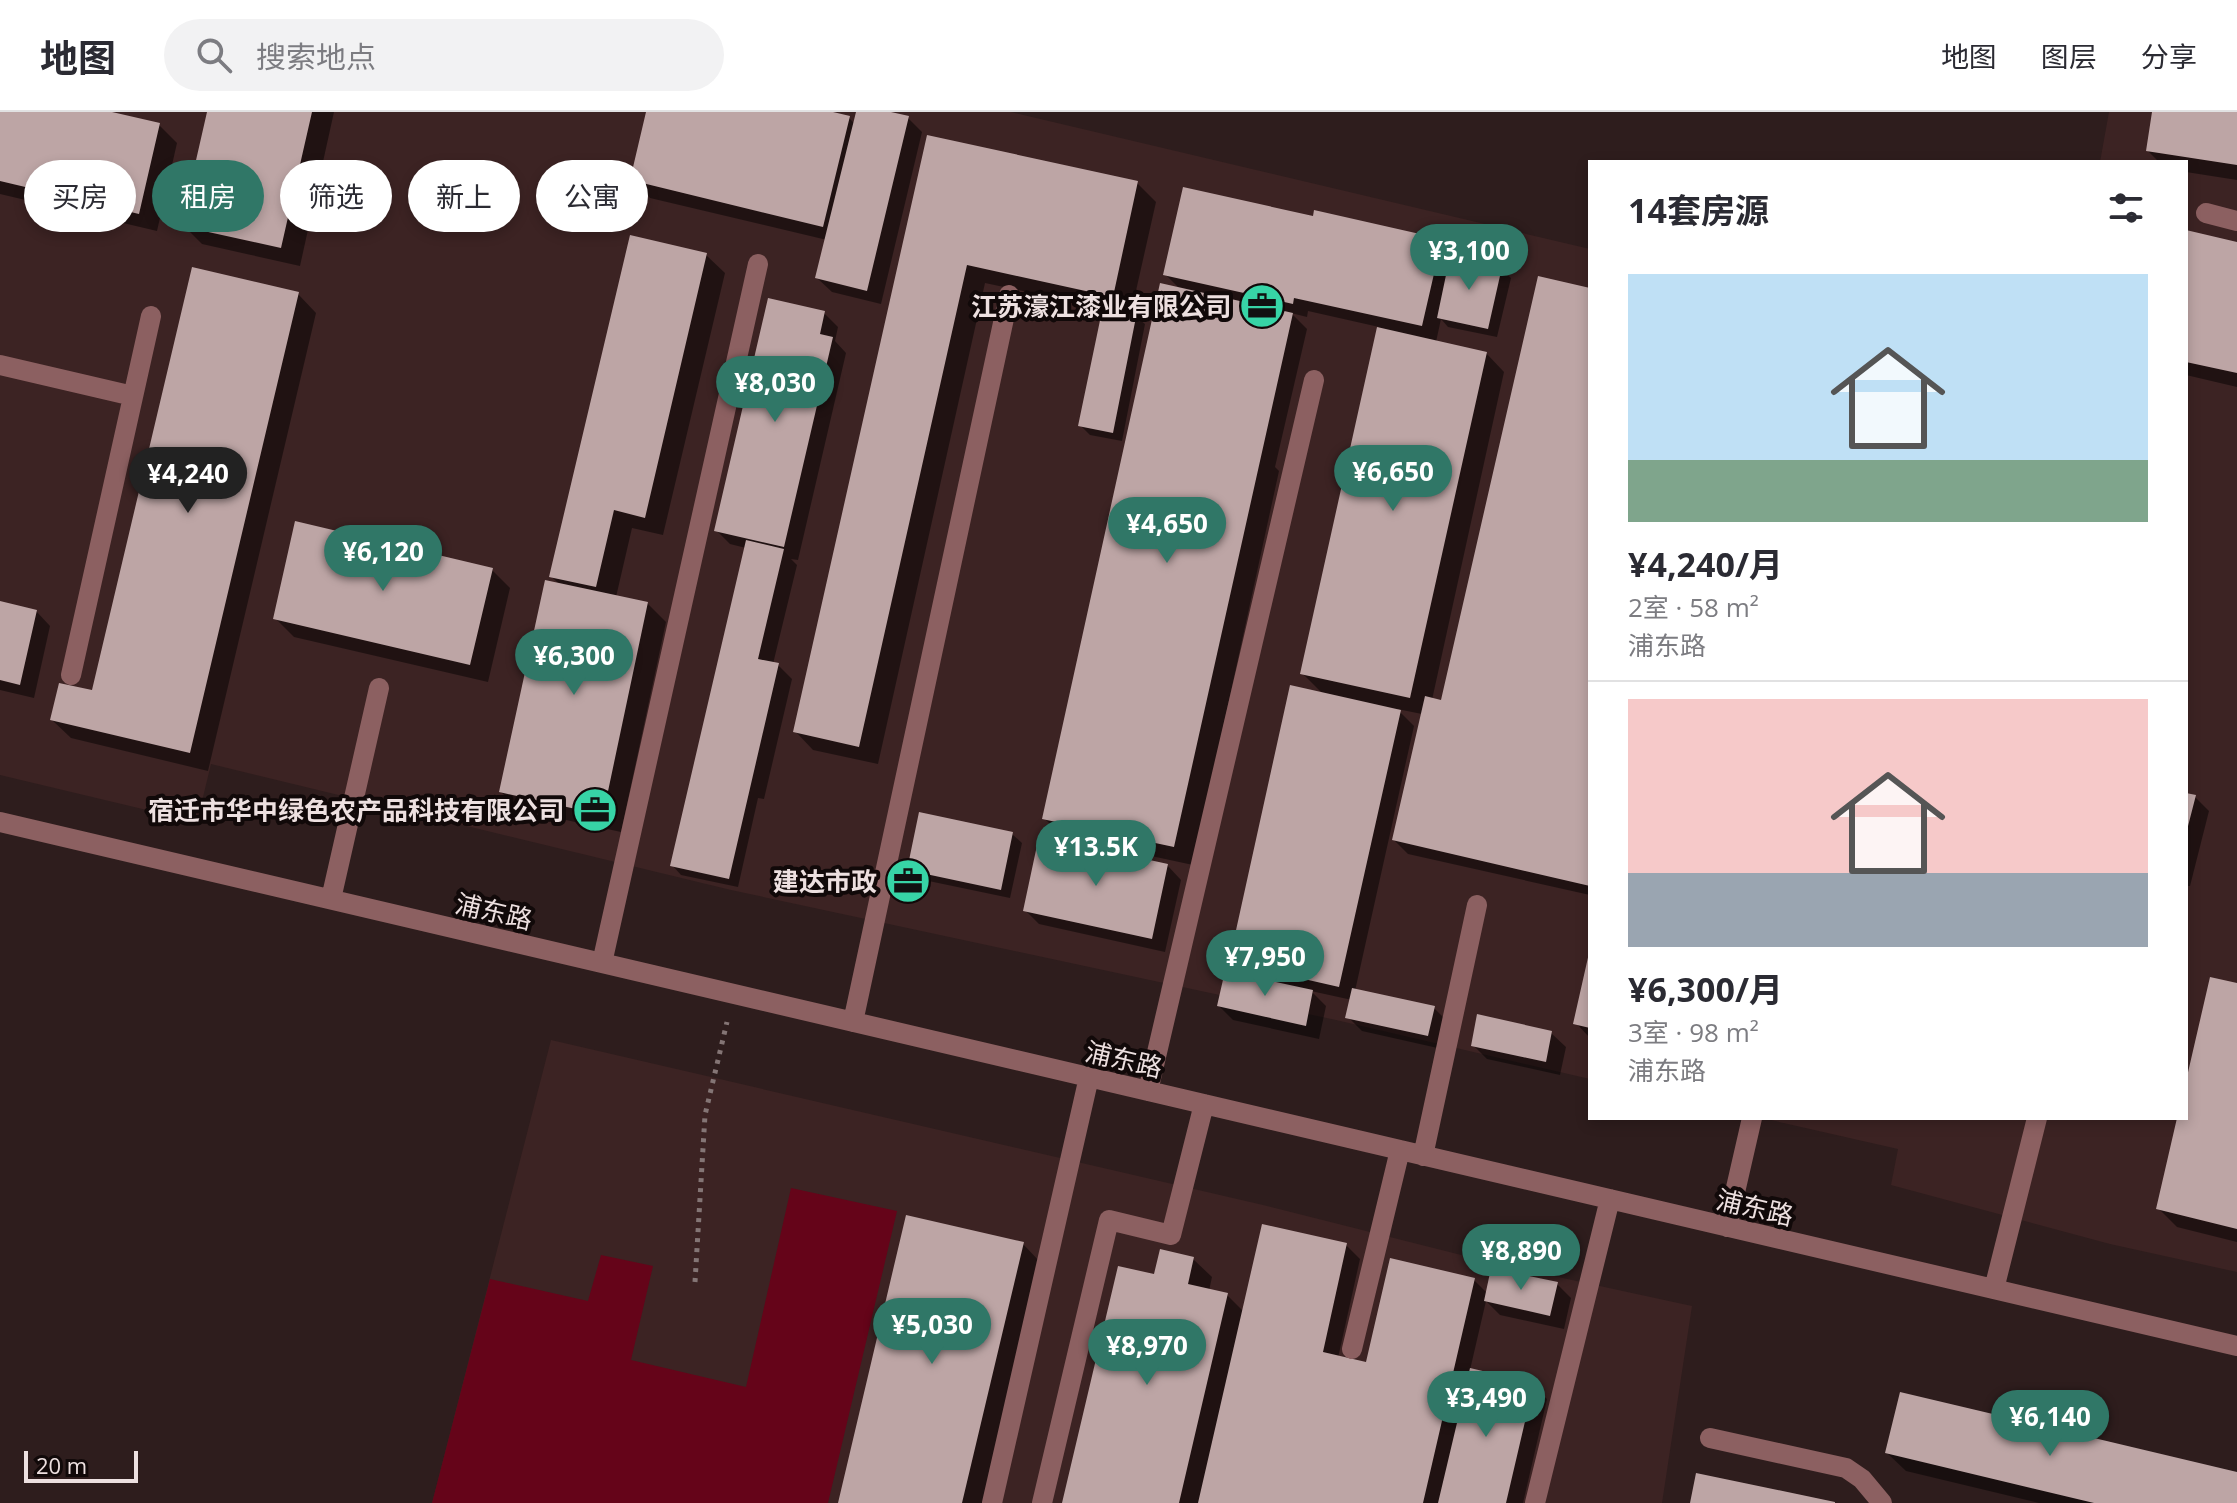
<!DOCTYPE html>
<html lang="zh">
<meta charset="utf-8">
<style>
body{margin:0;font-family:"Open Sans","Noto Sans SC",sans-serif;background:#f2f2f3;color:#2b2b33;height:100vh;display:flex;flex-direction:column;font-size:30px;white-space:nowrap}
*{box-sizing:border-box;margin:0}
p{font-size:26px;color:#7c7c81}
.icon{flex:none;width:44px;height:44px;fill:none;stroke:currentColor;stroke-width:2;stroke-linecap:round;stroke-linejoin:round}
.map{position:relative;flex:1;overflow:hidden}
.details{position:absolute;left:1588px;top:48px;width:600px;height:960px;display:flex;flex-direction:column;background:#fff;border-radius:0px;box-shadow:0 4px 12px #0003}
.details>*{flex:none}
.top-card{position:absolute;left:24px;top:48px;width:760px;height:72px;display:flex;gap:16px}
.scale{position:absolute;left:24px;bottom:20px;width:114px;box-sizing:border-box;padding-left:8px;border:4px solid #ede0e0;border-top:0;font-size:22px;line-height:28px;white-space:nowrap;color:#ede0e0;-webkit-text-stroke:6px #110909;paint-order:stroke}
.price{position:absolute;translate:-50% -68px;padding:0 18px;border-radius:28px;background:#307767;color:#fff;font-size:26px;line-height:52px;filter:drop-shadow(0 2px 4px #0008)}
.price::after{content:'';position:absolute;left:50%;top:48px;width:24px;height:18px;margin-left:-12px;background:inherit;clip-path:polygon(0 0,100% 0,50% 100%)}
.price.active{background:#222;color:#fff}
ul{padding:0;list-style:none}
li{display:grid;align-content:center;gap:16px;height:424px;padding:0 40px}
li+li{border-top:2px solid #e1e1e2}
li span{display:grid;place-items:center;height:248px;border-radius:0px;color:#555}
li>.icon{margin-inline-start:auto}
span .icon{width:144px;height:144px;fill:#fffc;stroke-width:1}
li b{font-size:34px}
h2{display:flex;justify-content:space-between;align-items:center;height:96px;padding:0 40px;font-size:34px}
.chip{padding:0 28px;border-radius:36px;background:#fff;box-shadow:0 4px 12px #0003;font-size:28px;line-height:72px}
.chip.active{background:#307767;color:#fff}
header{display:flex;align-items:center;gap:48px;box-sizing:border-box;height:112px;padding:0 40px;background:#fff;border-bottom:2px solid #e1e1e2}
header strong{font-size:38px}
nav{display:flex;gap:44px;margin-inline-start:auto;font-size:28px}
.search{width:560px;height:72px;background:#f2f2f3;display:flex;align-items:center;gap:20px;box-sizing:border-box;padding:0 28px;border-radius:44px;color:#7c7c81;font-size:30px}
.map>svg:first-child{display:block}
.built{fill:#3c2323}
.green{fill:#650419}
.shadow{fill:#0007}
.building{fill:#bda5a5}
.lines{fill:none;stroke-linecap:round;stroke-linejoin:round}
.path{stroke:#847575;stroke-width:5;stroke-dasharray:4 6;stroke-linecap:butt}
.minor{stroke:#8c6061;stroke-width:20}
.labels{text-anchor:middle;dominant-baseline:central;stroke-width:8;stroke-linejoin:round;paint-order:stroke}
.poi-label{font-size:26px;font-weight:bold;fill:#ede0e0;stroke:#110909;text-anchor:end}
.street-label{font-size:26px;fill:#ede0e0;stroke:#110909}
</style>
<header>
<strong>地图</strong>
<div class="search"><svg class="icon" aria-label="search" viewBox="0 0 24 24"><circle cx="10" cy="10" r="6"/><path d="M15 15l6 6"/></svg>搜索地点</div>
<nav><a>地图</a><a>图层</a><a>分享</a></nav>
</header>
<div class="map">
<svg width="2237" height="1391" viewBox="0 0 2237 1391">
<rect width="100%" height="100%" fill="#2e1d1d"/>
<path class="built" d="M0 0H1011L1590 137V967L1336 908 731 778 211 652 197 710 0 663Z
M2109 0H2237V1160L2110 1132 1891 1073 1898 1037 1762 1006H2186V50H2100Z
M551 928 1263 1093 1489 1150 1692 1194 1662 1391H432Z"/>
<path class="green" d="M791 1076 897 1099 828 1391H432L490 1167 588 1189 601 1143 653 1154 631 1248 746 1275Z"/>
<path class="shadow" d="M0 0H103L159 13 177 31 157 119 0 82Z
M209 0H334L300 154 202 132 184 114Z
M648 0H825L849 6 855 12 858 0H883L908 6 922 20 881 192 832 180 817 166 827 128 650 86 632 67Z
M2154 0H2237V68L2186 60V50H2159L2148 39Z
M928 25 1137 71 1156 90 1131 201 1145 212 1122 329 1090 323 1081 314 1104 196 985 171 878 652 813 638 795 619Z
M1315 107 1441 128 1455 142 1454 147 1501 157 1511 166 1497 225 1448 215 1441 207 1436 230 1486 241 1504 260 1432 588 1443 590 1590 178V783L1408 742 1394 728 1422 602 1397 597 1414 614 1355 879 1434 896 1448 910 1442 937 1362 919 1348 905 1352 888 1311 879 1326 894 1319 927 1233 908 1219 894 1247 866 1231 850 1324 583 1302 561 1379 215 1308 199 1307 205 1291 201 1307 217 1275 355 1279 359 1193 753 1063 725 1044 706 1180 177 1165 162Z
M2186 120 2237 132V275L2186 263Z
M706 143 725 161 663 423 632 416 616 485 647 491 666 510 621 720 520 698 501 680 560 473 551 464Z
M298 182 316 201 208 659 71 626 52 608 93 581Z
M824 201 838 215 835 229 846 241 798 448 791 447 797 453 773 552 778 553 792 567 764 687 758 686 738 775 681 763 672 753 746 436 730 432 716 418Z
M492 458 510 476 488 570 294 525 275 506Z
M0 491 36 499 50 514 34 586 0 578Z
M2186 683 2195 685 2209 699 2190 774H2186Z
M1012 722 1022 731 1010 786 919 767 909 757Z
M1167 753 1181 768 1165 840 1039 812 1025 798Z
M1590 844V926L1576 911Z
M2237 873V1130L2177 1115 2158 1096 2179 1006H2186V978Z
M1551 921 1566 935 1560 963 1487 947 1473 933Z
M1023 1132 1041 1151 984 1391H840Z
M1346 1133 1360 1147 1338 1246 1368 1252 1474 1168 1487 1181 1557 1172 1571 1186 1564 1217 1500 1203 1486 1189 1470 1258 1533 1273 1547 1287 1523 1391H1064L1156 1164 1193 1147 1212 1165 1209 1179 1227 1183 1244 1200Z
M1887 1341 2237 1362V1391H2039L1906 1359Z"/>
<path class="building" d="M0 0H112L160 11 139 102 0 69Z
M207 0H312L281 136 181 114Z
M646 0H833L850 4 823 115 630 68Z
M856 0H891L909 4 867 179 815 166Z
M2152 0H2237V53L2146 39Z
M927 23 1138 69 1113 185 967 153 859 635 793 620Z
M1183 75 1313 104 1314 98 1442 127 1422 214 1294 186 1293 192 1163 163Z
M2186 118 2237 130V261L2186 250Z
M630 123 707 141 645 406 614 398 596 475 549 465Z
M1450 144 1502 155 1488 217 1437 206Z
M192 155 299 180 190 641 50 608 59 571 92 578Z
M1538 164 1590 176V774L1392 728 1425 584 1441 588Z
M1160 171 1293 201 1174 735 1042 707Z
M768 186 825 199 820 222 833 225 784 435 714 419Z
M1103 194 1137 200 1113 321 1078 314Z
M1377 215 1487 240 1410 586 1300 562Z
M295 409 493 456 470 553 273 507Z
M746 428 784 437 758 547 779 551 729 767 670 754Z
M545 468 648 490 603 703 499 680Z
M0 489 37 498 20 573 0 568Z
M1290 573 1401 598 1339 875 1229 850Z
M2186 681 2196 683 2187 718H2186Z
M919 700 1013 720 1001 778 907 758Z
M1039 724 1168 752 1152 827 1023 799Z
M1589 841H1590V916L1573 912Z
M1225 859 1313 878 1306 914 1217 894Z
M2210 865 2237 871V1117L2156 1097 2177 1006H2186V969Z
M1352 876 1435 894 1428 924 1345 906Z
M1477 902 1552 919 1546 950 1471 934Z
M906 1103 1024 1130 962 1391H838Z
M1262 1112 1347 1131 1323 1240 1366 1250 1390 1146 1475 1166 1423 1391H1198Z
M1160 1137 1194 1145 1188 1172 1228 1181 1179 1391H1062L1118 1154 1154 1162Z
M1491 1156 1558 1170 1550 1204 1484 1189Z
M1470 1256 1534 1271 1506 1391H1438Z
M1900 1280 2237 1360V1391H2094L1885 1341Z
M1696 1361 1835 1390V1391H1690Z"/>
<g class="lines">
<path class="path" d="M695 1170 705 1003 727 910"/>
<path class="minor" d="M2206 101 2237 109
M0 253 133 284
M71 563 151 204
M0 710 2237 1234
M331 787 379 576
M602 851 758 152
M853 910 1009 183
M1148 979 1314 268
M1423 1044 1477 793
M1727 1115 1752 1006
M1994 1177 2037 1006
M1352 1237 1400 1038
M1710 1326 1846 1356 1862 1367 1882 1391
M992 1391 1089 965
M1042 1391 1109 1108 1171 1123 1204 992
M1535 1391 1610 1087"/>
</g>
<defs>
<g id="office-disc" transform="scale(2.3)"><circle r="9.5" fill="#37d4a6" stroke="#110909"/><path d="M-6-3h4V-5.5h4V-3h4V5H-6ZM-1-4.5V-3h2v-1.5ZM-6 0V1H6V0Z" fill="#111"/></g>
</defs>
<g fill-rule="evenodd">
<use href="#office-disc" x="1262" y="194"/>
<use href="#office-disc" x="595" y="698"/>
<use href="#office-disc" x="908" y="769"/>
</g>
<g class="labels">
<g class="poi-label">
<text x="1231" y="194">江苏濠江漆业有限公司</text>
<text x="564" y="698">宿迁市华中绿色农产品科技有限公司</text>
<text x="877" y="769">建达市政</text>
</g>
<g class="street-label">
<text transform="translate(494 799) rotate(13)">浦东路</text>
<text transform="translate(1124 947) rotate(13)">浦东路</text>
<text transform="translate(1755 1095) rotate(13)">浦东路</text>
</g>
</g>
</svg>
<div class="scale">20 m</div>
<b class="price" style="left:1469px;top:180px">¥3,100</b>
<b class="price" style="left:775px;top:312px">¥8,030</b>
<b class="price" style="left:1393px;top:401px">¥6,650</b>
<b class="price active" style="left:188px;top:403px">¥4,240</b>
<b class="price" style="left:1167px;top:453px">¥4,650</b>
<b class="price" style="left:383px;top:481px">¥6,120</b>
<b class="price" style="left:574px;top:585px">¥6,300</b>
<b class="price" style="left:1096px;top:776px">¥13.5K</b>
<b class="price" style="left:1265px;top:886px">¥7,950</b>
<b class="price" style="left:1521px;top:1180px">¥8,890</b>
<b class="price" style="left:932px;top:1254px">¥5,030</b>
<b class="price" style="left:1147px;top:1275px">¥8,970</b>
<b class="price" style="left:1486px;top:1327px">¥3,490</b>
<b class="price" style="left:2050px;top:1346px">¥6,140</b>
<div class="top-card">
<a class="chip">买房</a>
<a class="chip active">租房</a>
<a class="chip">筛选</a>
<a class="chip">新上</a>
<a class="chip">公寓</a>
</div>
<section class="details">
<h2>14套房源<svg class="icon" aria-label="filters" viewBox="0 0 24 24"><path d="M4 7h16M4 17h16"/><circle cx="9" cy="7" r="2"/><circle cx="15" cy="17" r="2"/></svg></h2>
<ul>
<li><span style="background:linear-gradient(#bfe0f5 75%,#7fa58c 0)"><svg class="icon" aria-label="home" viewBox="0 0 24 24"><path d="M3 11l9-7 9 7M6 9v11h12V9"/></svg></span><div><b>¥4,240/月</b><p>2室 · 58 m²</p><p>浦东路</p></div></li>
<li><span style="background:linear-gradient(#f6c9c9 70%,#9aa5b1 0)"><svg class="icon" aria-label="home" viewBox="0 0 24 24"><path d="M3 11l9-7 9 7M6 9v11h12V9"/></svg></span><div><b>¥6,300/月</b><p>3室 · 98 m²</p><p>浦东路</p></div></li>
</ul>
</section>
</div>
